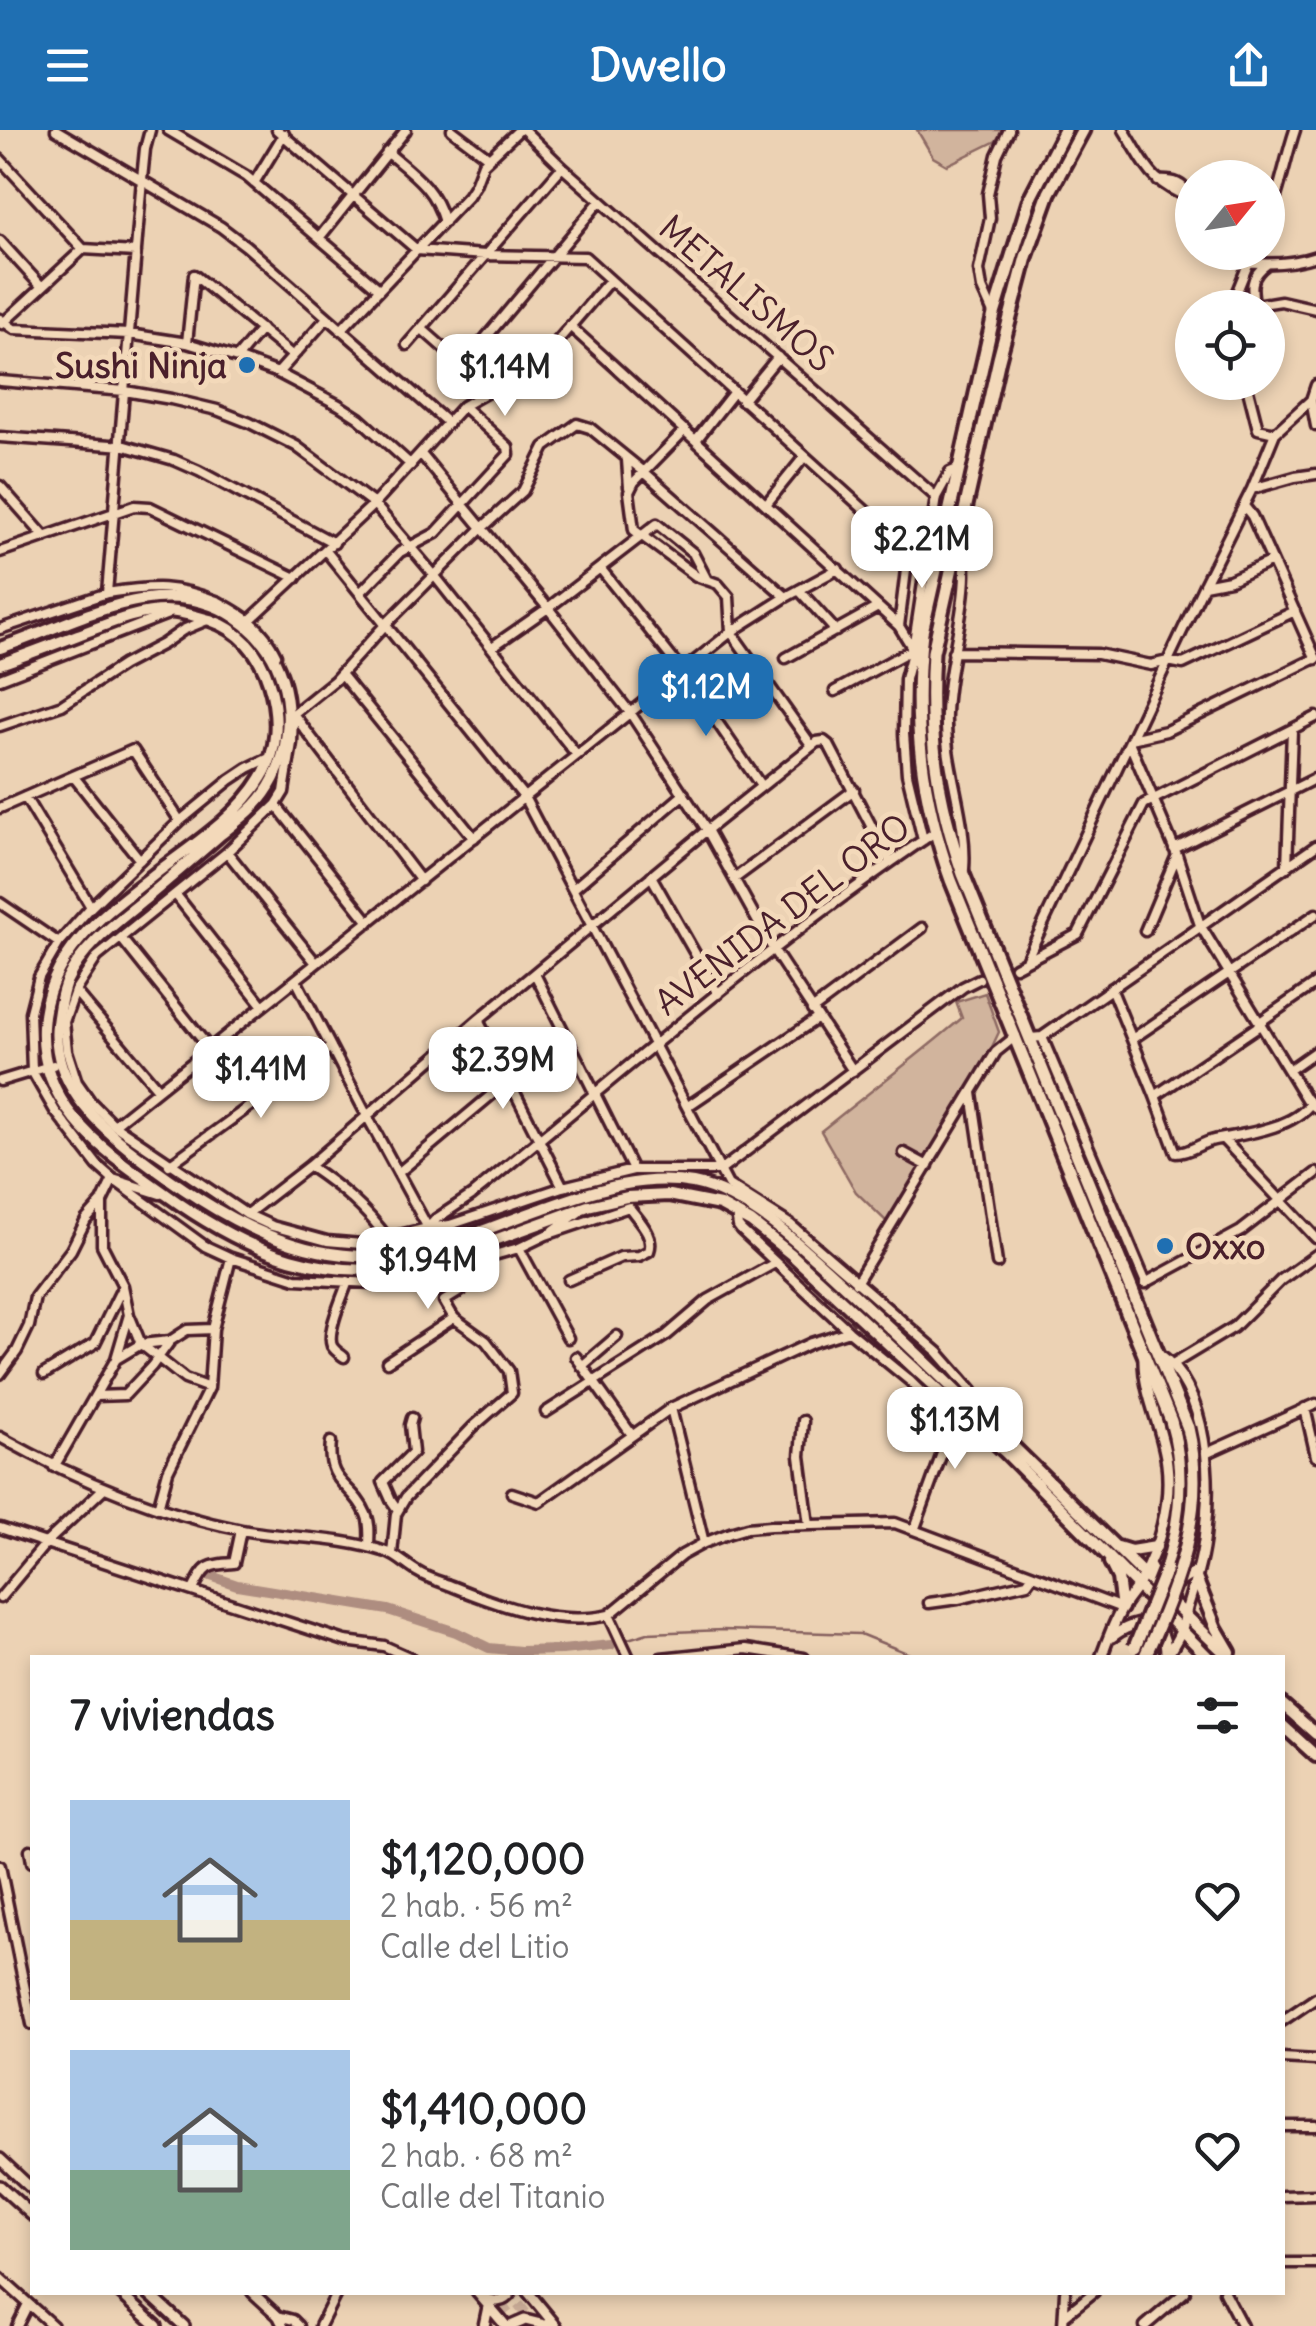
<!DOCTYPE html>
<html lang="es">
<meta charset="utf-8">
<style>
body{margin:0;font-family:Delius,sans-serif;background:#f2f2f2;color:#202124;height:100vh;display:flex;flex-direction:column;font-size:38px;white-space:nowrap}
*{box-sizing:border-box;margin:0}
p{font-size:32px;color:#757577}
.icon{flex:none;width:55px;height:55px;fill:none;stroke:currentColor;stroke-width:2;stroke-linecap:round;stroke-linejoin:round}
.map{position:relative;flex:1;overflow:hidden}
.sheet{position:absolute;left:30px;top:1525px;width:1255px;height:640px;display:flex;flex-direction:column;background:#fff;border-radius:0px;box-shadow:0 5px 15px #0003}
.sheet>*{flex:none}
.needle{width:65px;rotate:60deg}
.fabs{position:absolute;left:1175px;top:30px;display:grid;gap:20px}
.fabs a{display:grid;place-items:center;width:110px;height:110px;border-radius:50%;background:#fff;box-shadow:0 5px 15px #0003;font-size:50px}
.price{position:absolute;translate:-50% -85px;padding:0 22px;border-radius:20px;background:#fff;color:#222;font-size:32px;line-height:65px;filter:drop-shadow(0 2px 5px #0008)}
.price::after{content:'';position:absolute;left:50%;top:60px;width:30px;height:22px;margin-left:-15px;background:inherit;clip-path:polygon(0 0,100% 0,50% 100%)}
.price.current{background:#1f6fb2;color:#fff}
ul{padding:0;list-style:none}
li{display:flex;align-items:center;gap:30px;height:250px;padding:0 40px}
li span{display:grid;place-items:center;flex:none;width:280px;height:200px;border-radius:0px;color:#555}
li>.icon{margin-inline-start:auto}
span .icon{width:120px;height:120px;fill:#fffc;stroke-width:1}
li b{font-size:42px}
h2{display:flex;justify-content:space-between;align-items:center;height:120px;padding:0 40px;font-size:42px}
header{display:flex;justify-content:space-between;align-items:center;height:130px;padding:0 40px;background:#1f6fb2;color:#fff;font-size:45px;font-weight:800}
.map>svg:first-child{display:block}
.green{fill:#d1b49d;stroke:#8e6a64;stroke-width:2.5}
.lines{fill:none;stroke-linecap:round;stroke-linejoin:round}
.stream{stroke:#86615e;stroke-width:2.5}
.canal{stroke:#ae8d80;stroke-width:10}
.primary-tunnel{stroke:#ccae99;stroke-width:11;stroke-dasharray:11 5.5;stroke-linecap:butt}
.minor-casing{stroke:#4a1f2b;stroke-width:15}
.tertiary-casing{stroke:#4a1f2b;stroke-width:16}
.secondary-casing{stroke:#4a1f2b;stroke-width:18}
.primary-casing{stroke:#4a1f2b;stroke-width:19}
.minor{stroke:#f3d9ba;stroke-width:8}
.tertiary{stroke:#f3d9ba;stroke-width:9}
.secondary{stroke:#f3d9ba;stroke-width:10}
.primary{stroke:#f3d9ba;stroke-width:11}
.primary-bridge-casing{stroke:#4a1f2b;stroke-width:19;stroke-linecap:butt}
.primary-bridge{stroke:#f3d9ba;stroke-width:11}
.poi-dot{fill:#1f6fb2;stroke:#f3d9ba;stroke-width:4}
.labels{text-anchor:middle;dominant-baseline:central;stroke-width:10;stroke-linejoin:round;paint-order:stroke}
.street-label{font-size:35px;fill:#4a1f2b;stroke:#f3d9ba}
.poi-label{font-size:35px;font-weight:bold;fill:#4a1f2b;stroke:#f3d9ba;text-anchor:end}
</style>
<header><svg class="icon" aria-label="menu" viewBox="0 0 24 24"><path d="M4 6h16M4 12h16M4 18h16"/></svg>Dwello<svg class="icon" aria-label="share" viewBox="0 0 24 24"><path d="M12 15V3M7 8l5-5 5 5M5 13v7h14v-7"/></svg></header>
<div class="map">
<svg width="1316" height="2196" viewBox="0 0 1316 2196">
<rect width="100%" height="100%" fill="#ecd2b4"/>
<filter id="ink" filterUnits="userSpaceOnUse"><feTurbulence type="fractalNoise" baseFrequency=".01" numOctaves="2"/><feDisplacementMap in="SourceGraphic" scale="20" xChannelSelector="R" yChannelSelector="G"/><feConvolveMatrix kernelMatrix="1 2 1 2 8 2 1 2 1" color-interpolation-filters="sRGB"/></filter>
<g filter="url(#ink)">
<path class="green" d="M917 0H1003L996 11 947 35 933 27Z
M985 863 999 902 984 934 891 1096 856 1062 821 1001C868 963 916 927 962 888L956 872Z"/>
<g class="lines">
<path class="stream" d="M628 1509 648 1503 723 1500 860 1504 919 1528
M1282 1727H1283"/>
<path class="canal" d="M208 1445 237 1455 388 1480 456 1502 489 1518 520 1521 562 1520 611 1515"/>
<path class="primary-tunnel" d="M491 2162 517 2196
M508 2162 536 2196"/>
<g class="minor-casing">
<path id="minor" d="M56 0 221 97 246 116 448 293
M150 0 145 19 142 49 107 463C153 456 175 454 219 472L216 477
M168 0 246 46 379 159
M277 0 417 120 485 125 585 127 879 393 907 432
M452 0 489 28
M524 0 562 37 936 367
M1124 0C1148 38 1148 51 1192 69V73
M387 22C413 44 434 57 444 92
M0 29 83 119 136 122
M1158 51C1174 50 1183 53 1191 67
M254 53 284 4
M1268 89C1280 61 1285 30 1295 0
M319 108 406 0
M0 111 42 157
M1209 122C1241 136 1283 137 1316 126
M1256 175 1281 171 1316 179
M1236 178V164L1253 122
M1255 178C1251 158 1249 147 1267 134
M993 183 982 158 979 140 990 88 988 64 997 25 1009 0
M0 189 14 199 129 204 187 213 237 228 278 243 339 275 359 288 411 335
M2 194 83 119
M570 196 899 496 913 519 916 532
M422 199 491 260
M341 200 468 66 475 55 483 34 519 0
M187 213 194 145 293 226
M407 215 562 37
M237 228 261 199
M463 235 600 71
M278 243 327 188
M0 251 125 261 171 269 217 280 250 293 296 316 374 374 434 445 577 625
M1246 252 1258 299 1275 303
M1316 255 1311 270 1316 296
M742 271 778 227
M685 300 634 352 629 362 634 400 696 446 718 454 729 467 731 502 812 616
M0 307 125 316 174 330 199 341 334 413
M696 310 733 263
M421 324 548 478 631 584 707 700 773 819 853 941
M627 330 629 357
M0 356 45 407
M1252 359 1275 303 1311 270
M767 373 805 326
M1244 376 1252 386 1316 529
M962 406C963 419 965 433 965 445 964 492 947 537 946 584 944 637 968 687 964 739
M326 421 524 667 728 1055 791 1095 938 1222 972 1261 985 1288
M0 422 134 376 150 377 296 448
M600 438 682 541 761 656
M1204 455 1230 450 1272 431
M799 460 836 501
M361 462 400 422 436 403 509 324 508 317 463 276
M786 467 643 341 590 298 577 294 545 317 523 361 482 398 386 494 335 550 293 584 292 613 286 649 284 662 276 675 227 722 97 827 75 861 64 892 67 921 77 952 91 972 114 995 246 1084 272 1096 327 1111 362 1114 428 1098 450 1095 563 1057 633 1040H721L963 857 979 849
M219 472C245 486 263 497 276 525
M250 490 374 374 463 276 491 260 519 256 610 150
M899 496 907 432 927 417
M0 499 107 463
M492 517 548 478 657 394 693 423 707 450
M953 522 1098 524 1151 535 1168 531 1183 534 1295 481
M786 528 878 477
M341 544 474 708
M0 549 168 484
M835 561 913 519
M294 585 421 751
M0 596 62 575 123 535 163 514 183 500 207 490
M1131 609 1166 601 1316 528
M1130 614 1177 725 1200 795 1306 969 1316 978
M271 627 248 638 230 650 180 691 91 777 59 813 39 847 30 882 32 941 55 981 97 1035 113 1049 205 1116 231 1128 296 1149 391 1154 519 1118 546 1105 629 1077C638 1090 655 1105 649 1121L639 1126 621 1127 569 1150
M74 647 140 730
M25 667 91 777
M276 675 369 792
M0 678 133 620 180 691
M923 710 907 644 904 604 905 549 913 519 936 367 950 342 960 338
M1174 719 1316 648
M227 722 316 833
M1287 737 1292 600
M651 746 718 864
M734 749 854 660
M573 759 684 664
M176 765 263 876
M0 773 59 813
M1145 801 1177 725
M121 808 209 918
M1027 828 1204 455 1252 359 1295 347 1316 344
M1015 837 1078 804 1144 674 1316 587
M535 844 633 1040
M296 850 367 986 428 1098
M1111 858 1155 966 1176 1023C1190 1023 1200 1013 1214 1010 1244 1004 1292 999 1311 973
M75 861 158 959
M812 880 922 798
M478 890 563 1057
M1042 907 1146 1153
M1030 908 1042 907 1316 716
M1132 909 1316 784
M1289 940 1316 921
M0 951 53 935
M972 963 997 1133
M1155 966 1257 897 1260 892 1316 853
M688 976 818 888
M114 995 731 502 786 467 838 439
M1223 1009 1316 1108
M904 1023 928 1036
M169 1035 331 917
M309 1036C340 1057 366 1078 388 1109
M398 1043 508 951
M736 1083 738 1096 741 1100 849 1201 910 1251 953 1293
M247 1084 309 1036 478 890 707 700 817 612 824 611 829 615 890 732
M428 1098 436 1089 472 1065C624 941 772 811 935 702
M554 1100 579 1082
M519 1118 568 1208
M856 1153 996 922 1016 906
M1145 1153 1241 1101 1316 1043
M130 1187 141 1214 185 1249 209 1258
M344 1227C339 1223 335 1221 332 1216 326 1202 343 1166 348 1151
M576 1227 632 1305
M116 1229 141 1214 170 1211
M387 1232 454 1188 444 1171C459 1162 483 1151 476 1131
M1171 1235 1234 1197 1281 1150 1316 1125
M582 1236 617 1206
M0 1244 17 1221 29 1196 35 1167 71 1120 86 1090 102 1072 113 1049 160 1064
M44 1244 95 1213 123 1156
M96 1266 125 1265 152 1236 170 1211 187 1200 213 1199
M671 1278 704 1413
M1305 1278 1316 1326
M546 1282 667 1205 708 1170 775 1133
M803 1291 800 1326 809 1395
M0 1307C77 1350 156 1383 242 1400 290 1409 339 1406 386 1422 398 1426 407 1436 418 1442 429 1449 442 1452 454 1457 501 1476 558 1497 609 1485L682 1425 704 1413 730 1403 747 1398 770 1396 895 1393 1122 1478
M331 1312C326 1355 353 1353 366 1384 371 1394 369 1407 369 1417
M1205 1324 1316 1274
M54 1337 116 1229 129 1185 123 1156 102 1115V1072
M512 1363 539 1372 671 1278 811 1213 849 1201
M158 1378 168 1341 209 1258 213 1199 231 1128
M398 1380 391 1370 383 1352 413 1322 410 1295 412 1288
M0 1398 345 1511 384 1516 411 1528
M915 1398 953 1293 962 1277
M392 1424 396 1384 406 1367 473 1297 512 1263 509 1241 486 1211 454 1188
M193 1460C205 1435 207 1435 234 1433L241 1400
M0 1468 46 1413 103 1359
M929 1473 958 1469 1027 1453 1033 1445
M609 1485 629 1528
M661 1528 746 1519 804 1528
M30 1720 32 1732
M0 1736 32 1894
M1282 1891 1316 1868
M1282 1928 1316 1930
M1282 1996H1316
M1282 2066 1316 2065
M1282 2133H1316
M0 2148 53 2196
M252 2162 278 2186 283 2196
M1224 2162 1242 2196
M278 2186 293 2190 299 2196
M1064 2186 1094 2162
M17 2196 28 2174
M320 2196 337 2162
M1063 2196 1065 2162
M1145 2196 1185 2162"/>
</g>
<g class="tertiary-casing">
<path id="tertiary" d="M1159 1224C1210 1260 1211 1355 1204 1411 1201 1434 1194 1456 1187 1478 1185 1486 1184 1494 1181 1501 1177 1510 1171 1519 1166 1528
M1149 1435 1156 1448 1178 1453 1197 1441
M1112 1507C1136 1488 1167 1486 1166 1525
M1101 1528C1107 1511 1114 1493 1122 1478 1127 1469 1135 1461 1140 1452 1159 1417 1172 1374 1167 1334 1163 1298 1143 1264 1144 1228
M0 2029 32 2059
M0 2056 32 2085
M119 2162 157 2196
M147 2162 184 2196
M477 2162 506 2196
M528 2162 556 2196
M484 2167C494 2173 504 2173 511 2162
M484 2196 488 2177
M511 2196 525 2190 549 2196"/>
</g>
<g class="secondary-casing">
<path id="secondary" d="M0 518C75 494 159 438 235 487 258 502 274 523 282 549 293 584 288 626 269 657 257 677 239 690 221 704 196 726 170 748 144 770 116 793 83 816 67 850 61 864 59 879 57 894 51 950 93 991 134 1023 218 1087 311 1146 422 1120 465 1110 508 1090 550 1076 594 1060 645 1044 693 1053 749 1064 808 1122 849 1160 896 1203 942 1248 988 1292 1069 1370 1148 1450 1230 1528
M0 534C26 525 52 515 78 505 106 495 135 481 165 481 180 481 195 486 210 490 240 500 260 523 269 553 279 584 279 620 261 648 237 688 191 716 155 744 130 764 102 784 81 808 34 861 29 932 74 988 98 1018 135 1042 167 1065 249 1124 326 1154 429 1134L588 1076 627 1067 669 1065 720 1075 751 1092 791 1124 1005 1322 1209 1528
M1118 1417 1131 1421 1156 1417
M1110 1432 1118 1448 1122 1478
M1196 1448 1216 1498 1230 1522
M1282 1574 1316 1604
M1282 1595 1316 1626"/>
</g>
<g class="primary-casing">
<path id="primary" d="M1065 0 1030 68 994 184 922 502C912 590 921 666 951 750L1171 1291C1186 1342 1181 1389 1166 1439
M1083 0 1049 63 1026 127 999 229 933 522C928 604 936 666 963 744L1188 1298"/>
</g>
<use href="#minor" class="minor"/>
<use href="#tertiary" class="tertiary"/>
<use href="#secondary" class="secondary"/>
<use href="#primary" class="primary"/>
<g class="primary-bridge-casing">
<path id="primary-bridge" d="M1135 1517 1166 1439
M1144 1528C1178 1456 1207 1378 1188 1298"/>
</g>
<use href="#primary-bridge" class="primary-bridge"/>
</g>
</g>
<g class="poi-dot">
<circle cx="247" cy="235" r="10"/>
<circle cx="1165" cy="1116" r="10"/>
</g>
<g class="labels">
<g class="street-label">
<text transform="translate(747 163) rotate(41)">METALISMOS</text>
<text transform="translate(782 784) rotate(-37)">AVENIDA DEL ORO</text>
</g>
<g class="poi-label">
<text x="227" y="235">Sushi Ninja</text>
<text x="1185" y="1116" text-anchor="start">Oxxo</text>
</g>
</g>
</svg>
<div class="fabs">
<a><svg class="needle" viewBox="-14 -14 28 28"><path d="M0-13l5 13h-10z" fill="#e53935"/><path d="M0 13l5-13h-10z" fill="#757577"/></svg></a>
<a><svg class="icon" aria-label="locate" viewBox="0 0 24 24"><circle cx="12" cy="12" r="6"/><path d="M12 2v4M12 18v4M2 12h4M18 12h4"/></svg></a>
</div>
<b class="price" style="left:505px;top:289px">$1.14M</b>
<b class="price" style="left:922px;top:461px">$2.21M</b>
<b class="price current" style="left:706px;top:609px">$1.12M</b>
<b class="price" style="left:503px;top:982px">$2.39M</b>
<b class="price" style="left:261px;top:991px">$1.41M</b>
<b class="price" style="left:428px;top:1182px">$1.94M</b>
<b class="price" style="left:955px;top:1342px">$1.13M</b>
<section class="sheet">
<h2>7 viviendas<svg class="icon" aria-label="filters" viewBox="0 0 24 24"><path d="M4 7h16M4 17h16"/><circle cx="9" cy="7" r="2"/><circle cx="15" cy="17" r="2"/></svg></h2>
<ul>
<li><span style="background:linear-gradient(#a9c7e8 60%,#c2b280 0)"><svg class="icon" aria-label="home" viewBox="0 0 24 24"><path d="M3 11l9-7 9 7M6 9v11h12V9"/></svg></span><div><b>$1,120,000</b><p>2 hab. · 56 m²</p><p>Calle del Litio</p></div><svg class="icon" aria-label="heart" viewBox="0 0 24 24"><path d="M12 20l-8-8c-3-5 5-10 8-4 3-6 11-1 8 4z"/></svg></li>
<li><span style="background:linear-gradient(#a9c7e8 60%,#7fa58c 0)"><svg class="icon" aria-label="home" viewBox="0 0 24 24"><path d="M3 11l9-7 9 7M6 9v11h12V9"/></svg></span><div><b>$1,410,000</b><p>2 hab. · 68 m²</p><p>Calle del Titanio</p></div><svg class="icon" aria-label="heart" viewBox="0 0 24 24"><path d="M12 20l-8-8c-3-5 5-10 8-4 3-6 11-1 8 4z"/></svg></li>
</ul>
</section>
</div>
